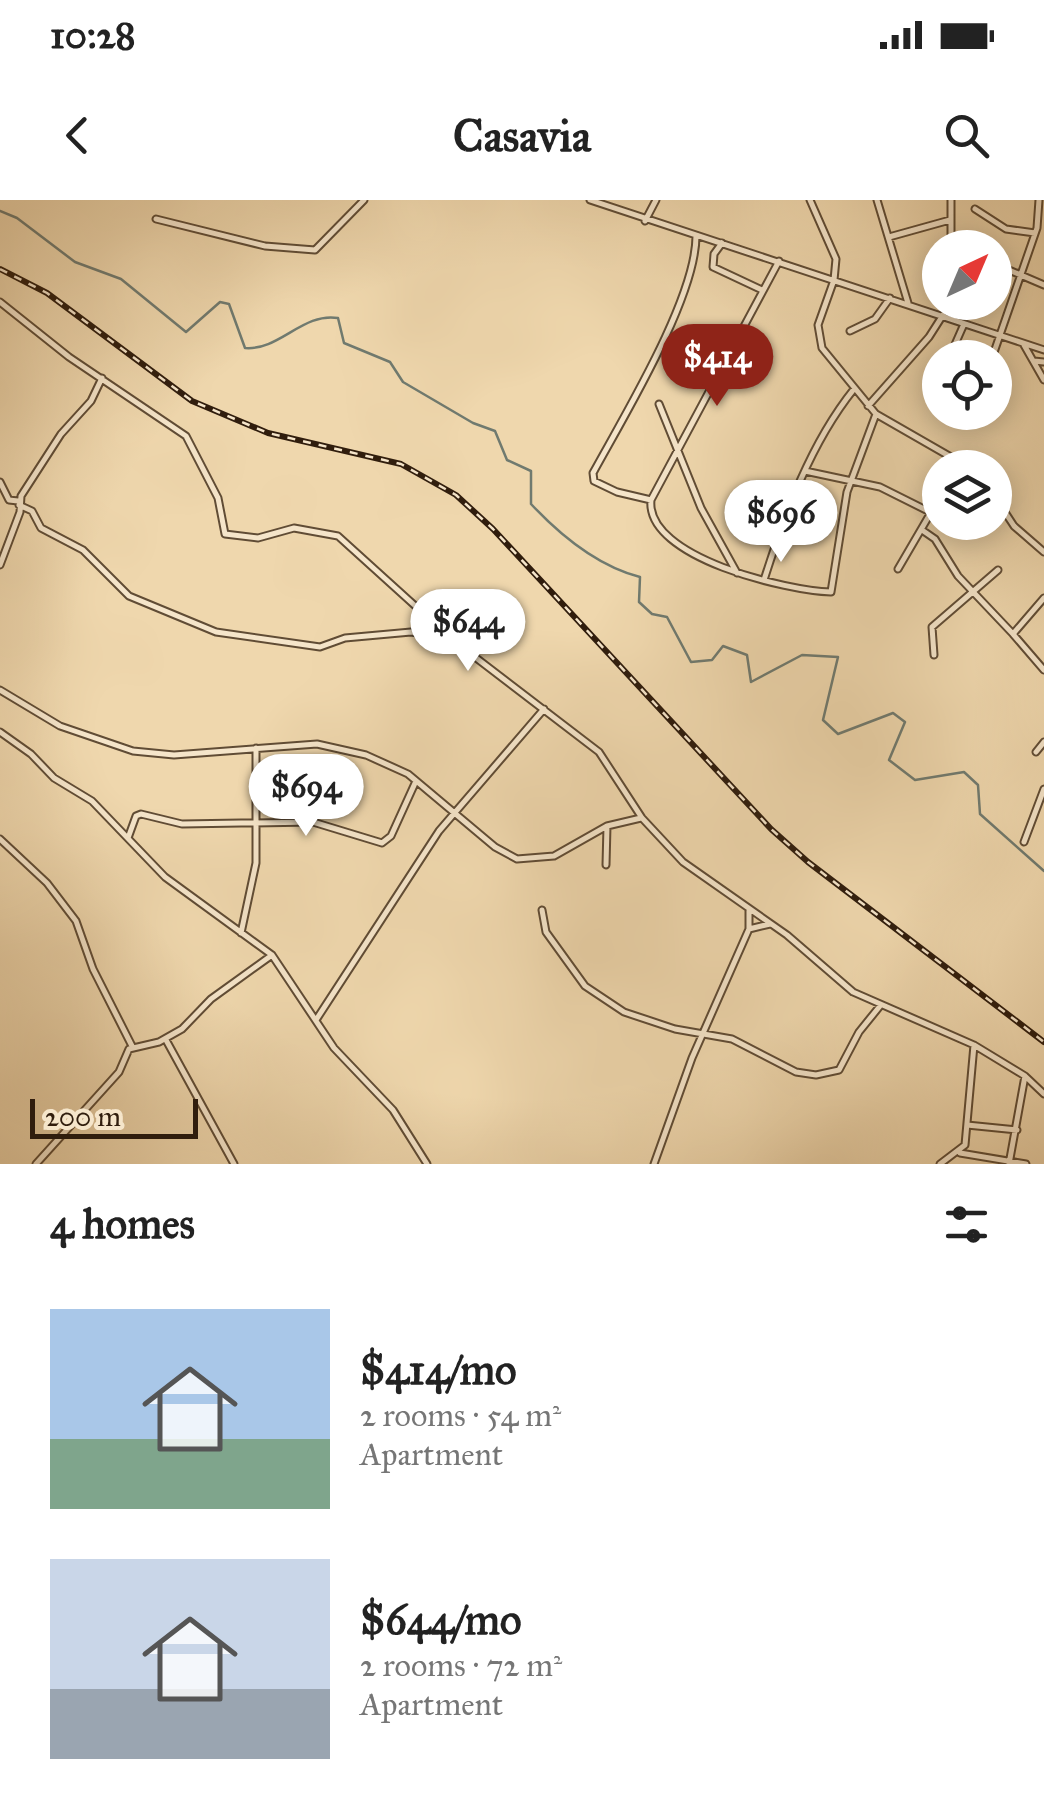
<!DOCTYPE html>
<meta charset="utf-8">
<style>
body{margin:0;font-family:"IM FELL Great Primer",serif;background:#f2f2f2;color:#222;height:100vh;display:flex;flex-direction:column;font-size:38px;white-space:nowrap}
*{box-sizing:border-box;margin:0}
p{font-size:32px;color:#767676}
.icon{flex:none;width:55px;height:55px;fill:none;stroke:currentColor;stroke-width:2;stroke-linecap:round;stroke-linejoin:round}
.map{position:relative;height:964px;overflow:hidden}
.drawer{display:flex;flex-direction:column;background:#fff;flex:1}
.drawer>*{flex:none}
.needle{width:65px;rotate:44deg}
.tools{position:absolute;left:922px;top:30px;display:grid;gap:20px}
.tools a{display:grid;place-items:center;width:90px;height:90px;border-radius:50%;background:#fff;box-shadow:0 5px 25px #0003;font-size:50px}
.scale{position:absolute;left:30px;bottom:25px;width:168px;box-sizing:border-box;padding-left:10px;border:5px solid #301d0d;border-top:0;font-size:28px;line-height:35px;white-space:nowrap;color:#301d0d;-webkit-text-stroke:8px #f5e5ca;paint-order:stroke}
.price{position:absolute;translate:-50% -85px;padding:0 22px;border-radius:35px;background:#fff;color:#222;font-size:32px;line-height:65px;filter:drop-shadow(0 2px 5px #0008)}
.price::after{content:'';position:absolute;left:50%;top:60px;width:30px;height:22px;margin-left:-15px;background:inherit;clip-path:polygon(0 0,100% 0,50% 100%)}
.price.on{background:#8f2418;color:#fff}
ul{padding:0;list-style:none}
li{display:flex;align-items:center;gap:30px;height:250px;padding:0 50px}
li span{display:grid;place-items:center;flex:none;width:280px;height:200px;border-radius:0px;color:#555}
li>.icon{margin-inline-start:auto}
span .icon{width:120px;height:120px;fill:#fffc;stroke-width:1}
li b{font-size:42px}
h2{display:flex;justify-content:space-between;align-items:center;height:120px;padding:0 50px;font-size:42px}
.status{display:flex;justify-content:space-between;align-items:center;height:70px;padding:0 50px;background:#fff;direction:ltr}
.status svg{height:28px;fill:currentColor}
header{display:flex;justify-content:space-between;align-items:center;height:130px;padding:0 50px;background:#fff;font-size:45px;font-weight:700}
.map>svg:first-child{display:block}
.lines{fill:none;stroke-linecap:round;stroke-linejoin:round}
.stream{stroke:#707a6f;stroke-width:2.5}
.minor-casing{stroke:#604c35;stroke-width:9}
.minor{stroke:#f5e5ca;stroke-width:5}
.rail-casing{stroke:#301d0d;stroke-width:6}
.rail{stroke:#f5e5ca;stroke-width:2.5;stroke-dasharray:8;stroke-linecap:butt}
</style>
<div class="status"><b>10:28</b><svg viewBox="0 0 49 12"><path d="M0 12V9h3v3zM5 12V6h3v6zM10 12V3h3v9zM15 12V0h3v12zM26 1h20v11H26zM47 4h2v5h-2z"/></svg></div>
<header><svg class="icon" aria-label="back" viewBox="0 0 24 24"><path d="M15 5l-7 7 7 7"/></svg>Casavia<svg class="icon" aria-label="search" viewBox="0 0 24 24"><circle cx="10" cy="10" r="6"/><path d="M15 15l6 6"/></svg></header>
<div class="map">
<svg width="1044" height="964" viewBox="0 0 1044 964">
<rect width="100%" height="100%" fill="#efd7ad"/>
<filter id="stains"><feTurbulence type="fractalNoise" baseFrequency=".002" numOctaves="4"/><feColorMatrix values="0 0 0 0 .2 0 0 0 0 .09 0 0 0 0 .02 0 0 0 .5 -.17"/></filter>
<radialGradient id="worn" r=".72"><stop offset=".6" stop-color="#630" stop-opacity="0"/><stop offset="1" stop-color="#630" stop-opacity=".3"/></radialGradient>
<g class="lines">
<path class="stream" d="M0 11 17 18 75 62 121 79 186 132 220 102 229 104 245 148C279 151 303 112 338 118L344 143 390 162 403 182 473 223 495 231 507 260 531 271V304C561 336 597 366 640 377L639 402 652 414 667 417 691 462 712 460 723 446 747 455 751 482 802 455 838 457 823 520 838 534 893 513 905 522 889 560 915 580 964 572 978 585 980 614 1044 671"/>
<g class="minor-casing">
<path id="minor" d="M590 0 1044 150
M810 0 836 59 834 80 818 125 822 148 876 214 970 268
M877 0 908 103
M951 0V34L959 48
M975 9 1006 29 1035 33
M156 19 265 46 315 50 364 0
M645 21 656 0
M889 37 950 20
M722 43 714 54 713 67 762 90
M779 61 651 300C645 358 789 391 831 392L847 292 876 214
M995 64 1044 85
M0 102 69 157 186 236 218 298 225 334 258 338 294 328 338 336 454 441 599 552 642 618 683 662 787 735 853 792 974 845 1025 876 1044 894
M850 131 875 119 890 98
M1024 145 1044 180
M949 158 964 124
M992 158 1037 28 1039 0
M1034 161 1044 162
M659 204 701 308 737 373
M868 206 929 137 943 115
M805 271 880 287 934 314
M0 282 9 300 18 301
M995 297 1014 326 1044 352
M651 300 617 292 594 281 593 273C624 216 696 98 696 36
M19 305 32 311 41 328 83 350 129 396 216 432 320 447 345 438 411 432 448 438
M922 330 935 339 958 376 1013 434
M0 365 20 312 21 296 61 234 91 201 102 178
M898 369 940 297
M764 380C785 314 810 244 854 189
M1044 398 1013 434 1044 470
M934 455 932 427 998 370
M0 490 60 526 133 551 174 555 317 544 366 555 408 574 495 647 517 659 554 656 607 626 641 618
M0 532 31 554 54 578 92 601 165 677 272 755 334 848 393 910 427 964
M1036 552 1044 542
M128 638 136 616 141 614 182 624 313 622 382 643 391 636 416 581
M0 639 47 683 76 721 93 769 132 846
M1024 642 1044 589
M606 665 607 626
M542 710 546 732 585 786 624 812 675 829 732 839 796 872 816 875 839 870 859 832 880 806
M749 729 770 724
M241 733 256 663V548
M316 820 439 631 544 509
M166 840 234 964
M967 925 1017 930
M960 953 1026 964
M36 964 119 872 129 849 159 842 182 829 211 799 272 755
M654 964 692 858 749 729V711
M940 964 965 945 974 845
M1009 964 1025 876"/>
</g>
<use href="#minor" class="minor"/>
<g class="rail-casing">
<path id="rail" d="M0 69 47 93 192 201 268 233 401 264 456 295 493 329 771 629 808 662 1044 842"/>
</g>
<use href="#rail" class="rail"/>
</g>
<rect width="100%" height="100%" filter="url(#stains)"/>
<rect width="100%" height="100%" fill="url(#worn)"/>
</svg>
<div class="tools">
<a><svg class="needle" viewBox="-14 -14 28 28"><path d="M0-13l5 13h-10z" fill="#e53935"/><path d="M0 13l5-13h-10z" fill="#767676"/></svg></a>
<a><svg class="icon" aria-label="locate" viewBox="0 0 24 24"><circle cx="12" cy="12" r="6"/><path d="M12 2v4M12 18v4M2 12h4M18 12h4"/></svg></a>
<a><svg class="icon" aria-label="layers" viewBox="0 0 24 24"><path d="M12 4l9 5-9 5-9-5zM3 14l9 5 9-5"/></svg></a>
</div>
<div class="scale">200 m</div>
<b class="price on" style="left:717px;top:209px">$414</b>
<b class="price" style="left:781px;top:365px">$696</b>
<b class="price" style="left:468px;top:474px">$644</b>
<b class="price" style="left:306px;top:639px">$694</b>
</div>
<section class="drawer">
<h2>4 homes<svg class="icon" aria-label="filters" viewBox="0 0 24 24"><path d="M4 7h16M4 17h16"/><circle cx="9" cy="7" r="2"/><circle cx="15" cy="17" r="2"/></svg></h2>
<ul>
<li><span style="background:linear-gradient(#a9c7e8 65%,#7fa58c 0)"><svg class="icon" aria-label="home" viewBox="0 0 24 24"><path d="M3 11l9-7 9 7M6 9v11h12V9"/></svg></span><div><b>$414/mo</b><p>2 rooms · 54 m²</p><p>Apartment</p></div></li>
<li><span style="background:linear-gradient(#c9d6e8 65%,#9aa5b1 0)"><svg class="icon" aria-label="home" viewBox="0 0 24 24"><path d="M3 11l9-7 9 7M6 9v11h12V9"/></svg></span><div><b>$644/mo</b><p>2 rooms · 72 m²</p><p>Apartment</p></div></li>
</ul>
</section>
